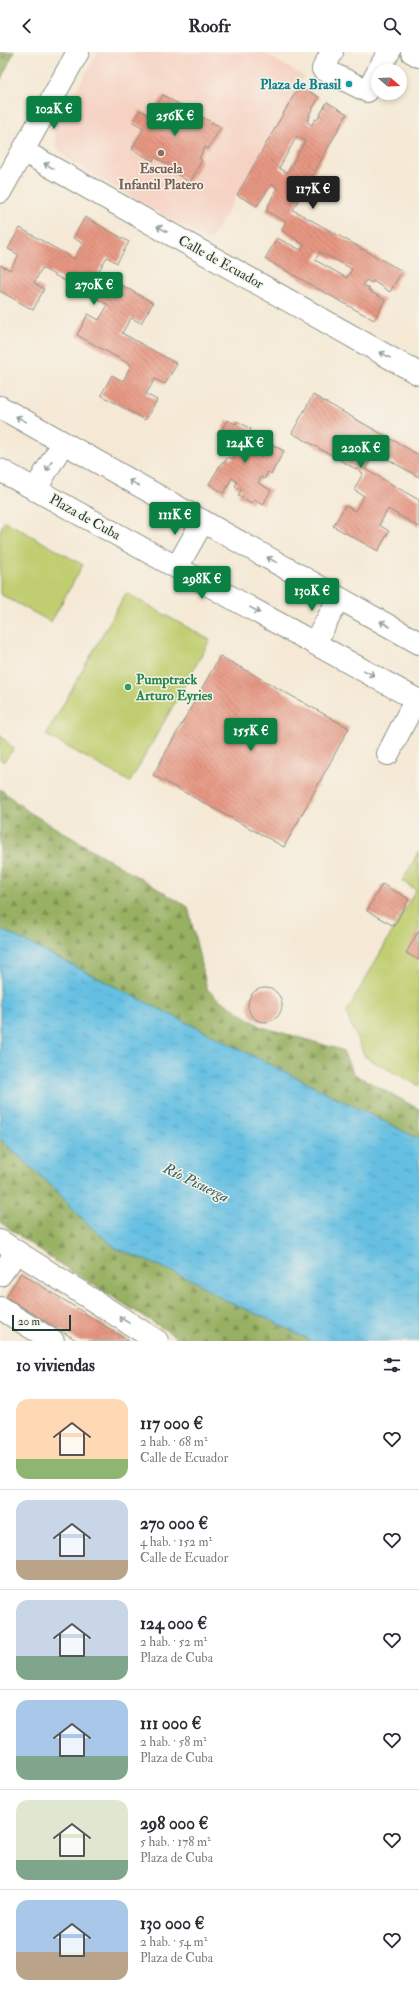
<!DOCTYPE html>
<html lang="es">
<meta charset="utf-8">
<style>
body{margin:0;font-family:"IM FELL Double Pica",serif;background:#f2f2f3;color:#2b2b33;height:100vh;display:flex;flex-direction:column;font-size:15px;white-space:nowrap}
*{box-sizing:border-box;margin:0}
p{font-size:13px;color:#7c7c81}
.icon{flex:none;width:22px;height:22px;fill:none;stroke:currentColor;stroke-width:2;stroke-linecap:round;stroke-linejoin:round}
.map{position:relative;height:1289px;overflow:hidden}
.details{display:flex;flex-direction:column;background:#fff;flex:1}
.details>*{flex:none}
.needle{width:26px;rotate:109deg}
.fabs{position:absolute;left:371px;top:12px;display:grid;gap:8px}
.fabs a{display:grid;place-items:center;width:36px;height:36px;border-radius:50%;background:#fff;box-shadow:0 2px 6px #0003;font-size:20px}
.scale{position:absolute;left:12px;bottom:10px;width:59px;box-sizing:border-box;padding-left:4px;border:2px solid #1f3d34;border-top:0;font-size:11px;line-height:14px;white-space:nowrap;color:#1f3d34;-webkit-text-stroke:3px #f7f3e8;paint-order:stroke}
.price{position:absolute;translate:-50% -34px;padding:0 9px;border-radius:4px;background:#0b8043;color:#fff;font-size:13px;line-height:26px;filter:drop-shadow(0 1px 2px #0008)}
.price::after{content:'';position:absolute;left:50%;top:24px;width:12px;height:9px;margin-left:-6px;background:inherit;clip-path:polygon(0 0,100% 0,50% 100%)}
.price.active{background:#222;color:#fff}
ul{padding:0;list-style:none}
li{display:flex;align-items:center;gap:12px;height:100px;padding:0 16px}
li+li{border-top:1px solid #e1e1e2}
li span{display:grid;place-items:center;flex:none;width:112px;height:80px;border-radius:12px;color:#555}
li>.icon{margin-inline-start:auto}
span .icon{width:48px;height:48px;fill:#fffc;stroke-width:1}
li b{font-size:17px}
h2{display:flex;justify-content:space-between;align-items:center;height:48px;padding:0 16px;font-size:17px}
header{display:flex;justify-content:space-between;align-items:center;height:52px;padding:0 16px;background:#fff;font-size:18px;font-weight:800}
.map>svg:first-child{display:block}
.built{fill:#f6d2c3}
.green{fill:#c0cd6f;stroke:#708552}
.forest{fill:url(#forest-firs);stroke:#5c764b}
.water{fill:url(#water-ripples);stroke:#427e8b}
.building{fill:url(#building-back-hatch);fill-rule:evenodd}
.lines{fill:none;stroke-linecap:round;stroke-linejoin:round}
.minor-casing{stroke:#8a9385;stroke-width:24}
.minor{stroke:#fff;stroke-width:22}
.oneway{stroke:#8f9e9a}
.culture-dot{fill:#0f9aa8;stroke:#f7f3e8;stroke-width:1.5}
.education-dot{fill:#8d6e63;stroke:#f7f3e8;stroke-width:1.5}
.leisure-dot{fill:#2e9e5b;stroke:#f7f3e8;stroke-width:1.5}
.labels{text-anchor:middle;dominant-baseline:central;stroke-width:3;stroke-linejoin:round;paint-order:stroke}
.culture-label{font-size:14px;font-weight:bold;fill:#0d838f;stroke:#f7f3e8;text-anchor:end}
.education-label{font-size:14px;font-weight:bold;fill:#785e54;stroke:#f7f3e8}
.street-label{font-size:14px;fill:#1f3d34;stroke:#f7f3e8}
.leisure-label{font-size:14px;font-weight:bold;fill:#27864d;stroke:#f7f3e8;text-anchor:start}
.water-label{font-size:15px;font-style:italic;fill:#305e60;stroke:#f7f3e8}
</style>
<header><svg class="icon" aria-label="back" viewBox="0 0 24 24"><path d="M15 5l-7 7 7 7"/></svg>Roofr<svg class="icon" aria-label="search" viewBox="0 0 24 24"><circle cx="10" cy="10" r="6"/><path d="M15 15l6 6"/></svg></header>
<div class="map">
<svg width="419" height="1289" viewBox="0 0 419 1289">
<defs>
<pattern id="forest-firs" width="22" height="20" patternUnits="userSpaceOnUse"><rect width="22" height="20" fill="#98b062"/><path d="M5 1l3.5 6h-7zM16 11l3.5 6h-7z" fill="#7b9052"/></pattern>
<pattern id="water-ripples" width="26" height="14" patternUnits="userSpaceOnUse"><rect width="26" height="14" fill="#65bfe2"/><path d="M2 4q2-2 4 0t4 0M15 11q2-2 4 0t4 0" fill="none" stroke="#539cb8"/></pattern>
<pattern id="building-back-hatch" width="6" height="6" patternUnits="userSpaceOnUse"><rect width="6" height="6" fill="#e79783"/><path d="M-1 5l2 2M0 0l6 6M5-1l2 2" fill="none" stroke="#bb7c6c"/></pattern>
</defs>
<rect width="100%" height="100%" fill="#f7f3e8"/>
<filter id="ink" filterUnits="userSpaceOnUse"><feTurbulence type="fractalNoise" baseFrequency=".025" numOctaves="2"/><feDisplacementMap in="SourceGraphic" scale="8" xChannelSelector="R" yChannelSelector="G"/><feConvolveMatrix kernelMatrix="1 2 1 2 8 2 1 2 1" color-interpolation-filters="sRGB"/></filter>
<filter id="wash" filterUnits="userSpaceOnUse"><feTurbulence type="fractalNoise" baseFrequency=".012" numOctaves="4" result="noise"/><feDisplacementMap in="SourceGraphic" scale="16" xChannelSelector="R" yChannelSelector="G"/><feGaussianBlur stdDeviation="0.9" result="paint"/><feColorMatrix in="noise" values="0 0 0 0 0 0 0 0 0 0 0 0 0 0 0 0 0 1.4 0 .05"/><feComposite in="paint" operator="in"/></filter>
<g filter="url(#wash)">
<rect width="100%" height="100%" fill="#f5e9d6"/>
<path class="built" d="M98 0H261L304 24 210 190 68 108 56 94 55 75Z"/>
<path class="green" d="M5 469 83 513 51 570 0 542V478Z
M126 541 210 588 130 730 46 683Z
M0 683 14 697 3 710 0 707Z
M419 799V1034L365 1005 346 961 416 838 402 829Z"/>
<path class="forest" d="M0 0H14L0 29Z
M0 737 29 760 188 855 207 937 217 946 262 975 342 998 354 1022 419 1057V1087L0 877Z
M0 1087 55 1137 85 1170 116 1196 195 1229 224 1248 266 1266 311 1289H183L49 1205 0 1170Z"/>
<path class="water" d="M0 877 419 1087V1289H311L266 1266 224 1248 195 1229 116 1196 85 1170 55 1137 0 1087Z"/>
<g id="blocks">
<path class="building" d="M299 34 319 45 309 63 310 64 307 70 312 73 315 67 317 68 327 50 347 62 293 158 402 219 390 240 373 229 372 231 366 228 363 233 369 236 368 238 385 248 374 268 265 207 277 186 301 198 304 193 282 178 286 170 266 159 277 135 272 132 257 154 237 143ZM297 84 305 89 287 121 279 116ZM320 200 352 217 347 226 315 208Z
M163 43 183 55 181 58 197 68 200 64 221 75 208 97 205 95 199 106 202 108 190 130 169 118 171 115 155 105 153 109 132 97 144 76 133 70 140 58 149 63 150 61 152 62Z
M85 165 129 190 117 211 107 205 98 220 153 251 141 271 131 266 122 281 177 312 165 332 155 327 146 342 157 348 145 368 101 343 112 323 123 329 131 313 77 283 88 262 99 268 108 253 42 216 34 231 44 237 33 258 0 239V213L10 218 19 203 8 197 20 176 74 207 83 191 73 186Z
M313 343 419 403V425L375 400 365 417 419 448V475L388 457 379 473 389 479 378 499 333 474 345 454 355 459 364 444 354 438 363 421 292 381Z
M227 368 236 372 237 369 251 377 248 383 254 387 250 395 256 399 254 402 261 405 269 391 284 399 271 422 268 420 264 427 261 425 258 431 271 438 263 453 254 448 252 451 238 444 241 438 235 434 237 430 232 426 224 441 209 432 222 410 224 411 228 405 232 407 236 401 227 396 231 390 219 383Z
M220 604 349 676 284 795 153 723Z
M382 832 409 847 394 874 367 859Z
M419 878V908L406 901Z
M248 953a17 17 0 1 1 34 0a17 17 0 1 1-34 0Z
M21 1221 97 1269 129 1289H78L6 1245Z"/>
</g>
</g>
<g filter="url(#ink)">
<use href="#blocks" fill-opacity="0" stroke="#8a9385" stroke-width="1"/>
<g class="lines">
<g class="minor-casing">
<path id="minor" d="M332 0 323 17 367 39 378 20
M412 0 419 4
M378 19 389 0
M23 99 419 322
M0 140 78 0
M0 355 419 591
M0 418 419 649
M35 438 63 391
M177 515 203 469
M315 591 339 546
M388 702 416 647
M0 1189 157 1289
M0 1223 17 1200
M0 1256 53 1289"/>
</g>
<use href="#minor" class="minor"/>
</g>
<defs><path id="oneway-shaft" d="M-6 0H5M1.5-3L5.5 0L1.5 3" fill="none" stroke-width="1.6" stroke-linecap="round" stroke-linejoin="round"/></defs>
<g class="oneway">
<use href="#oneway-shaft" transform="translate(49 114) rotate(-151)"/>
<use href="#oneway-shaft" transform="translate(162 177) rotate(-151)"/>
<use href="#oneway-shaft" transform="translate(385 303) rotate(-151)"/>
<use href="#oneway-shaft" transform="translate(21 367) rotate(-151)"/>
<use href="#oneway-shaft" transform="translate(49 414) rotate(120)"/>
<use href="#oneway-shaft" transform="translate(134 431) rotate(-151)"/>
<use href="#oneway-shaft" transform="translate(272 508) rotate(-151)"/>
<use href="#oneway-shaft" transform="translate(255 558) rotate(29)"/>
<use href="#oneway-shaft" transform="translate(385 572) rotate(-150)"/>
<use href="#oneway-shaft" transform="translate(369 621) rotate(29)"/>
<use href="#oneway-shaft" transform="translate(124 1268) rotate(-148)"/>
</g>
</g>
<circle class="culture-dot" cx="349" cy="32" r="4"/>
<circle class="education-dot" cx="161" cy="101" r="4"/>
<circle class="leisure-dot" cx="128" cy="635" r="4"/>
<g class="labels">
<g class="culture-label">
<text x="341" y="32">Plaza de Brasil</text>
</g>
<g class="education-label">
<text x="161" y="116">Escuela<tspan x="161" dy="16">Infantil Platero</tspan></text>
</g>
<g class="street-label">
<text transform="translate(221 210) rotate(29)">Calle de Ecuador</text>
<text transform="translate(85 465) rotate(29)">Plaza de Cuba</text>
</g>
<g class="leisure-label">
<text x="136" y="627">Pumptrack<tspan x="136" dy="16">Arturo Eyries</tspan></text>
</g>
<g class="water-label">
<text transform="translate(196 1131) rotate(26)">Río Pisuerga</text>
</g>
</g>
</svg>
<div class="fabs">
<a><svg class="needle" viewBox="-14 -14 28 28"><path d="M0-13l5 13h-10z" fill="#e53935"/><path d="M0 13l5-13h-10z" fill="#7c7c81"/></svg></a>
</div>
<div class="scale">20 m</div>
<b class="price" style="left:54px;top:78px">102K €</b>
<b class="price" style="left:175px;top:85px">256K €</b>
<b class="price active" style="left:313px;top:158px">117K €</b>
<b class="price" style="left:94px;top:254px">270K €</b>
<b class="price" style="left:245px;top:412px">124K €</b>
<b class="price" style="left:361px;top:417px">220K €</b>
<b class="price" style="left:175px;top:484px">111K €</b>
<b class="price" style="left:202px;top:548px">298K €</b>
<b class="price" style="left:312px;top:560px">130K €</b>
<b class="price" style="left:251px;top:700px">155K €</b>
</div>
<section class="details">
<h2>10 viviendas<svg class="icon" aria-label="filters" viewBox="0 0 24 24"><path d="M4 7h16M4 17h16"/><circle cx="9" cy="7" r="2"/><circle cx="15" cy="17" r="2"/></svg></h2>
<ul>
<li><span style="background:linear-gradient(#ffd9b3 75%,#8fb573 0)"><svg class="icon" aria-label="home" viewBox="0 0 24 24"><path d="M3 11l9-7 9 7M6 9v11h12V9"/></svg></span><div><b>117 000 €</b><p>2 hab. · 68 m²</p><p>Calle de Ecuador</p></div><svg class="icon" aria-label="heart" viewBox="0 0 24 24"><path d="M12 20l-8-8c-3-5 5-10 8-4 3-6 11-1 8 4z"/></svg></li>
<li><span style="background:linear-gradient(#c9d6e8 75%,#b9a48a 0)"><svg class="icon" aria-label="home" viewBox="0 0 24 24"><path d="M3 11l9-7 9 7M6 9v11h12V9"/></svg></span><div><b>270 000 €</b><p>4 hab. · 152 m²</p><p>Calle de Ecuador</p></div><svg class="icon" aria-label="heart" viewBox="0 0 24 24"><path d="M12 20l-8-8c-3-5 5-10 8-4 3-6 11-1 8 4z"/></svg></li>
<li><span style="background:linear-gradient(#c9d6e8 70%,#7fa58c 0)"><svg class="icon" aria-label="home" viewBox="0 0 24 24"><path d="M3 11l9-7 9 7M6 9v11h12V9"/></svg></span><div><b>124 000 €</b><p>2 hab. · 52 m²</p><p>Plaza de Cuba</p></div><svg class="icon" aria-label="heart" viewBox="0 0 24 24"><path d="M12 20l-8-8c-3-5 5-10 8-4 3-6 11-1 8 4z"/></svg></li>
<li><span style="background:linear-gradient(#a9c7e8 70%,#7fa58c 0)"><svg class="icon" aria-label="home" viewBox="0 0 24 24"><path d="M3 11l9-7 9 7M6 9v11h12V9"/></svg></span><div><b>111 000 €</b><p>2 hab. · 58 m²</p><p>Plaza de Cuba</p></div><svg class="icon" aria-label="heart" viewBox="0 0 24 24"><path d="M12 20l-8-8c-3-5 5-10 8-4 3-6 11-1 8 4z"/></svg></li>
<li><span style="background:linear-gradient(#dfe7d0 75%,#7fa58c 0)"><svg class="icon" aria-label="home" viewBox="0 0 24 24"><path d="M3 11l9-7 9 7M6 9v11h12V9"/></svg></span><div><b>298 000 €</b><p>5 hab. · 178 m²</p><p>Plaza de Cuba</p></div><svg class="icon" aria-label="heart" viewBox="0 0 24 24"><path d="M12 20l-8-8c-3-5 5-10 8-4 3-6 11-1 8 4z"/></svg></li>
<li><span style="background:linear-gradient(#a9c7e8 65%,#b9a48a 0)"><svg class="icon" aria-label="home" viewBox="0 0 24 24"><path d="M3 11l9-7 9 7M6 9v11h12V9"/></svg></span><div><b>130 000 €</b><p>2 hab. · 54 m²</p><p>Plaza de Cuba</p></div><svg class="icon" aria-label="heart" viewBox="0 0 24 24"><path d="M12 20l-8-8c-3-5 5-10 8-4 3-6 11-1 8 4z"/></svg></li>
</ul>
</section>
